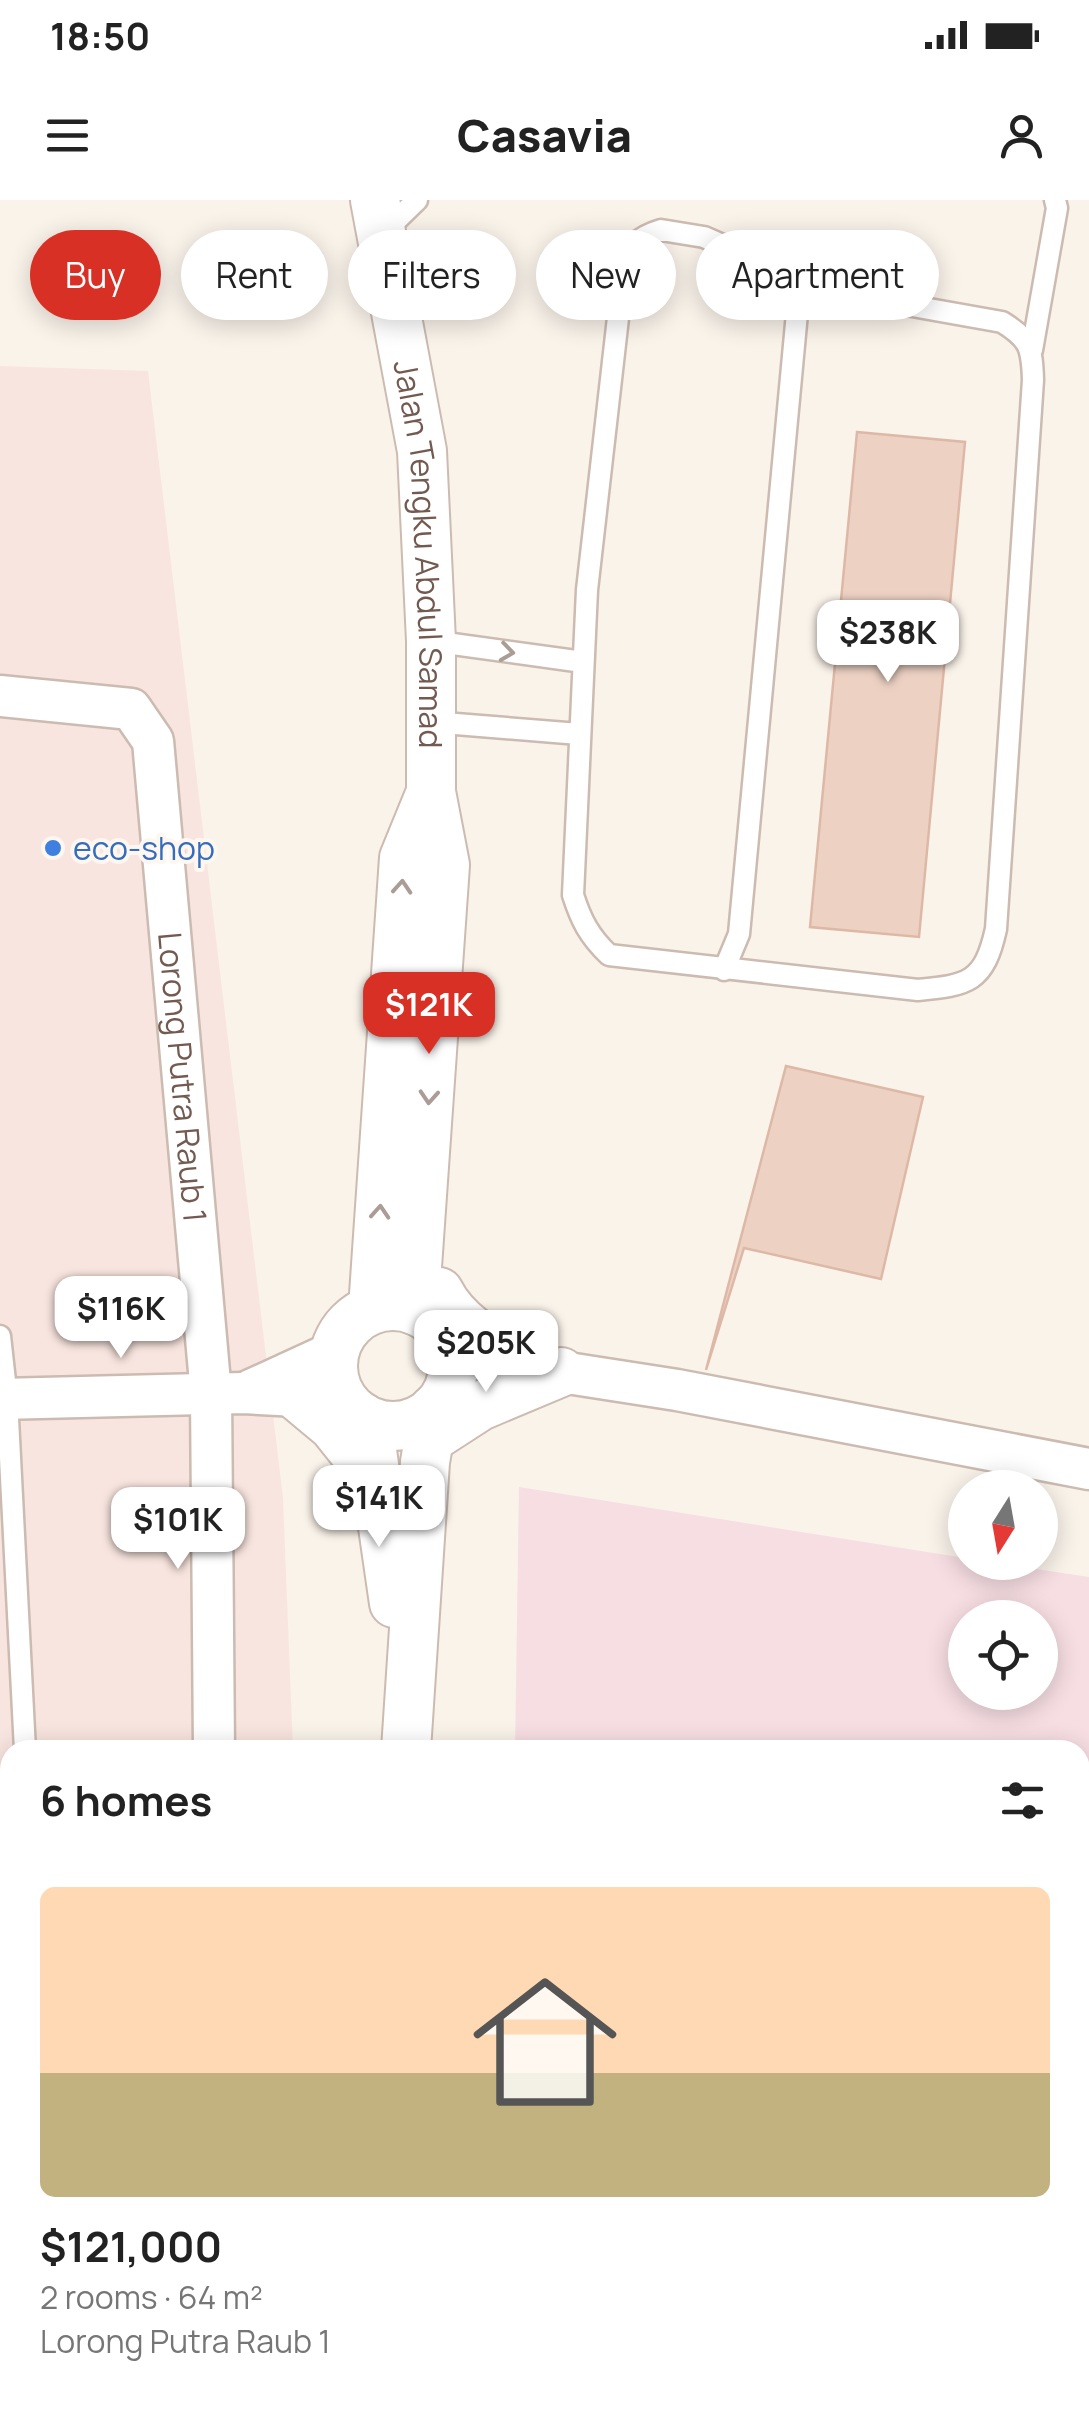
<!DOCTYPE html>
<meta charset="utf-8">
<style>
body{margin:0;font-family:Manrope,sans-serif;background:#f2f2f2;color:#222;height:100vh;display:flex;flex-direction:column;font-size:38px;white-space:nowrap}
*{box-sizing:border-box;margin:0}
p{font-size:32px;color:#767676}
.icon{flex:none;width:55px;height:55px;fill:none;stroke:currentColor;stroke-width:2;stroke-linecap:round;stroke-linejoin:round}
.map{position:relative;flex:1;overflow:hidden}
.sheet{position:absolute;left:0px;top:1540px;width:1090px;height:670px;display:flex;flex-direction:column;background:#fff;border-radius:30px 30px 0 0;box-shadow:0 5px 25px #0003}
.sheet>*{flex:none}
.top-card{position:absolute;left:30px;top:30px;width:1030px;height:90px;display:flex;gap:20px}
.needle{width:65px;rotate:191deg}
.fabs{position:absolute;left:948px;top:1270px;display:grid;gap:20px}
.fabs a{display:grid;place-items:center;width:110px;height:110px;border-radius:50%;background:#fff;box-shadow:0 5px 25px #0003;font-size:50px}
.price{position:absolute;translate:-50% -85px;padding:0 22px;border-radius:20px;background:#fff;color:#222;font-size:32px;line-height:65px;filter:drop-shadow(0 2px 5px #0008)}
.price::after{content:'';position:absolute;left:50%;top:60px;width:30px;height:22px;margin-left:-15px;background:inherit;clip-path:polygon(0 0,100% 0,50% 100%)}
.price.active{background:#d93025;color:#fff}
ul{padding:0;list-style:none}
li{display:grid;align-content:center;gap:20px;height:530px;padding:0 40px}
li span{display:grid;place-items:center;height:310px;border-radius:15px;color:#555}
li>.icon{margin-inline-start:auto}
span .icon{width:180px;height:180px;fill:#fffc;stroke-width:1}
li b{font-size:42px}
h2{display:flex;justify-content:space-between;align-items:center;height:120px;padding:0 40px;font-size:42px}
.pill{padding:0 35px;border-radius:45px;background:#fff;box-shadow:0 5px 25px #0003;font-size:35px;line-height:90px}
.pill.active{background:#d93025;color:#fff}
.status{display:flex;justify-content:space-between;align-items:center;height:70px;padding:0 50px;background:#fff;direction:ltr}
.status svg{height:28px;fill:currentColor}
header{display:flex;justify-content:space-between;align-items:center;height:130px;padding:0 40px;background:#fff;font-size:45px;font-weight:800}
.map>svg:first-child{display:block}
.commercial{fill:#f9e5df}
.medical{fill:#f7dee3;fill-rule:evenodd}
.building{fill:#edd2c4;stroke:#deb8a6;stroke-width:2.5}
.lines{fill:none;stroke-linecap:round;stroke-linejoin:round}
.service-casing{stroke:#ccbbb1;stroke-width:25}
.minor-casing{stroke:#ccbbb1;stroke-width:45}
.tertiary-casing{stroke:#ccbbb1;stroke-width:52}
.service{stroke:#fff;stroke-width:20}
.minor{stroke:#fff;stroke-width:40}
.tertiary{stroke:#fff;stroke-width:48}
.oneway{stroke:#ab9c96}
.shop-dot{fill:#3f7fe0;stroke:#fdf7f0;stroke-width:4}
.labels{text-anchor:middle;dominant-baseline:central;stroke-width:8;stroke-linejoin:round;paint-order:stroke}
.street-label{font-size:32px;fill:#735a50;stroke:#fdf7f0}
.shop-label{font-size:32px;fill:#366cbe;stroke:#fdf7f0;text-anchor:start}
</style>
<div class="status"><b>18:50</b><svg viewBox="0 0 49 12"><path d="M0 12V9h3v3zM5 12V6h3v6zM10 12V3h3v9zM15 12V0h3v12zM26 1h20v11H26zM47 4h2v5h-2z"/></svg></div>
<header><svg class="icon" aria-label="menu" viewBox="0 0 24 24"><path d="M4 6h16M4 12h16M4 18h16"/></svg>Casavia<svg class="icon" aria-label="person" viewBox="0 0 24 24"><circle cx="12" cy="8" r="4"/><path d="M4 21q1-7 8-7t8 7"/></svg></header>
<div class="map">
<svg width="1089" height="2210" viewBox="0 0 1089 2210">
<rect width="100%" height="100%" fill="#faf3ea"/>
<path class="commercial" d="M0 166 148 171 283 1298 293 1550H10V2200H319V2210H0Z"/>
<path class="medical" d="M519 1287 965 1358V1362L996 1363 1089 1377V2206L1086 2210H504V2200H1080V1550H515ZM965 1418H1040V1492H965Z"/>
<path class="building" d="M857 232 965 242 919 737 810 727Z
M786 866 923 897 881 1079 744 1048 706 1170Z"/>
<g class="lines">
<g class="service-casing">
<path id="service" d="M661 30 704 37 828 91 1002 122C1030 139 1032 148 1033 180L996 729C984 783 968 785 918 790L609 755C589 736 581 720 573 695L587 390 623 74C633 47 632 39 661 30Z
M383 33 417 0
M1032 150 1057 8 1055 0
M431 441 583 462
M431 522 579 534
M724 770 739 734 800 81
M0 1136 7 1199 25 1550
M1080 1662 1089 1606
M1080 1751H1089
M1080 2078 1089 2076
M801 2210 803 2200"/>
</g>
<g class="minor-casing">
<g id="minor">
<path id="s1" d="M0 496 131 509 153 541 211 1194 214 1550"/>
<path d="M452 1155 677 1190 1089 1269"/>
<path d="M251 1190 334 1152"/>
<path d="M0 1199 243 1193 297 1196 329 1202"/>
<path d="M0 2000 10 2003"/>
</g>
</g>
<g class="tertiary-casing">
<g id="tertiary">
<path id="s2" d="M375 0 422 251 431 441V592L445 665 414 1110"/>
<path d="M439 1092C457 1128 497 1147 530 1167"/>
<circle cx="393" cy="1166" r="60"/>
<path d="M373 1109 404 658 431 592"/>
<path d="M297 1196 333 1226 353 1251"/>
<path d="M362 1217 370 1237 394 1403"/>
<path d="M429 1239 480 1206 561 1172"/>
<path d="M406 1550 425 1262 434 1209"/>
<path d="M393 2200V2210"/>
</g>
</g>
<use href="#service" class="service"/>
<use href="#minor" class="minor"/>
<use href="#tertiary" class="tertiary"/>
</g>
<defs><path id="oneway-chevron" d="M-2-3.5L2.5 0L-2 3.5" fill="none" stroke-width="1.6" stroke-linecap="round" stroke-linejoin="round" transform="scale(2.5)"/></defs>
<g class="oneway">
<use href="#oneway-chevron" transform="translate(507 452) rotate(8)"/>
<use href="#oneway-chevron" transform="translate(402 687) rotate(-86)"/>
<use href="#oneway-chevron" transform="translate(429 897) rotate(94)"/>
<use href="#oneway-chevron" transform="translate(380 1012) rotate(-86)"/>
</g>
<circle class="shop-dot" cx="53" cy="648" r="10"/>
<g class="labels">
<g class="street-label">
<text stroke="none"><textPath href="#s2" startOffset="358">Jalan Tengku Abdul Samad</textPath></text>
<text stroke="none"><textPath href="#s1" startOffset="508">Lorong Putra Raub 1</textPath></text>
</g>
<g class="shop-label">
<text x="73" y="648">eco-shop</text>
</g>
</g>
</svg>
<div class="fabs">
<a><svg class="needle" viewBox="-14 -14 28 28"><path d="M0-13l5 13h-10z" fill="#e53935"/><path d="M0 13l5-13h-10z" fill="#767676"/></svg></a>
<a><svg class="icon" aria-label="locate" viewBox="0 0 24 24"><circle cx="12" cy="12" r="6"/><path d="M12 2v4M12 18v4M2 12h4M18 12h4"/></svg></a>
</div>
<b class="price" style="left:888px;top:485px">$238K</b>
<b class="price active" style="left:429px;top:857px">$121K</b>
<b class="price" style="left:121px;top:1161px">$116K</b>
<b class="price" style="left:486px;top:1195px">$205K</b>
<b class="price" style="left:379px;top:1350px">$141K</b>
<b class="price" style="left:178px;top:1372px">$101K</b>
<div class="top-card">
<a class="pill active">Buy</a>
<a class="pill">Rent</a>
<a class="pill">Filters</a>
<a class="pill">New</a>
<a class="pill">Apartment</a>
</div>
<section class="sheet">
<h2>6 homes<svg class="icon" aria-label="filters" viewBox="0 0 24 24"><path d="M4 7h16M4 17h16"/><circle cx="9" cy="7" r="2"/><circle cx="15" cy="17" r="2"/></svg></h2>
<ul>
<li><span style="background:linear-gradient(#ffd9b3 60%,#c2b280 0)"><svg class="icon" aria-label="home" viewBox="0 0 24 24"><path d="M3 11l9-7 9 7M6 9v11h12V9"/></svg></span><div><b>$121,000</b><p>2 rooms · 64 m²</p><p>Lorong Putra Raub 1</p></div></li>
</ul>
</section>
</div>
